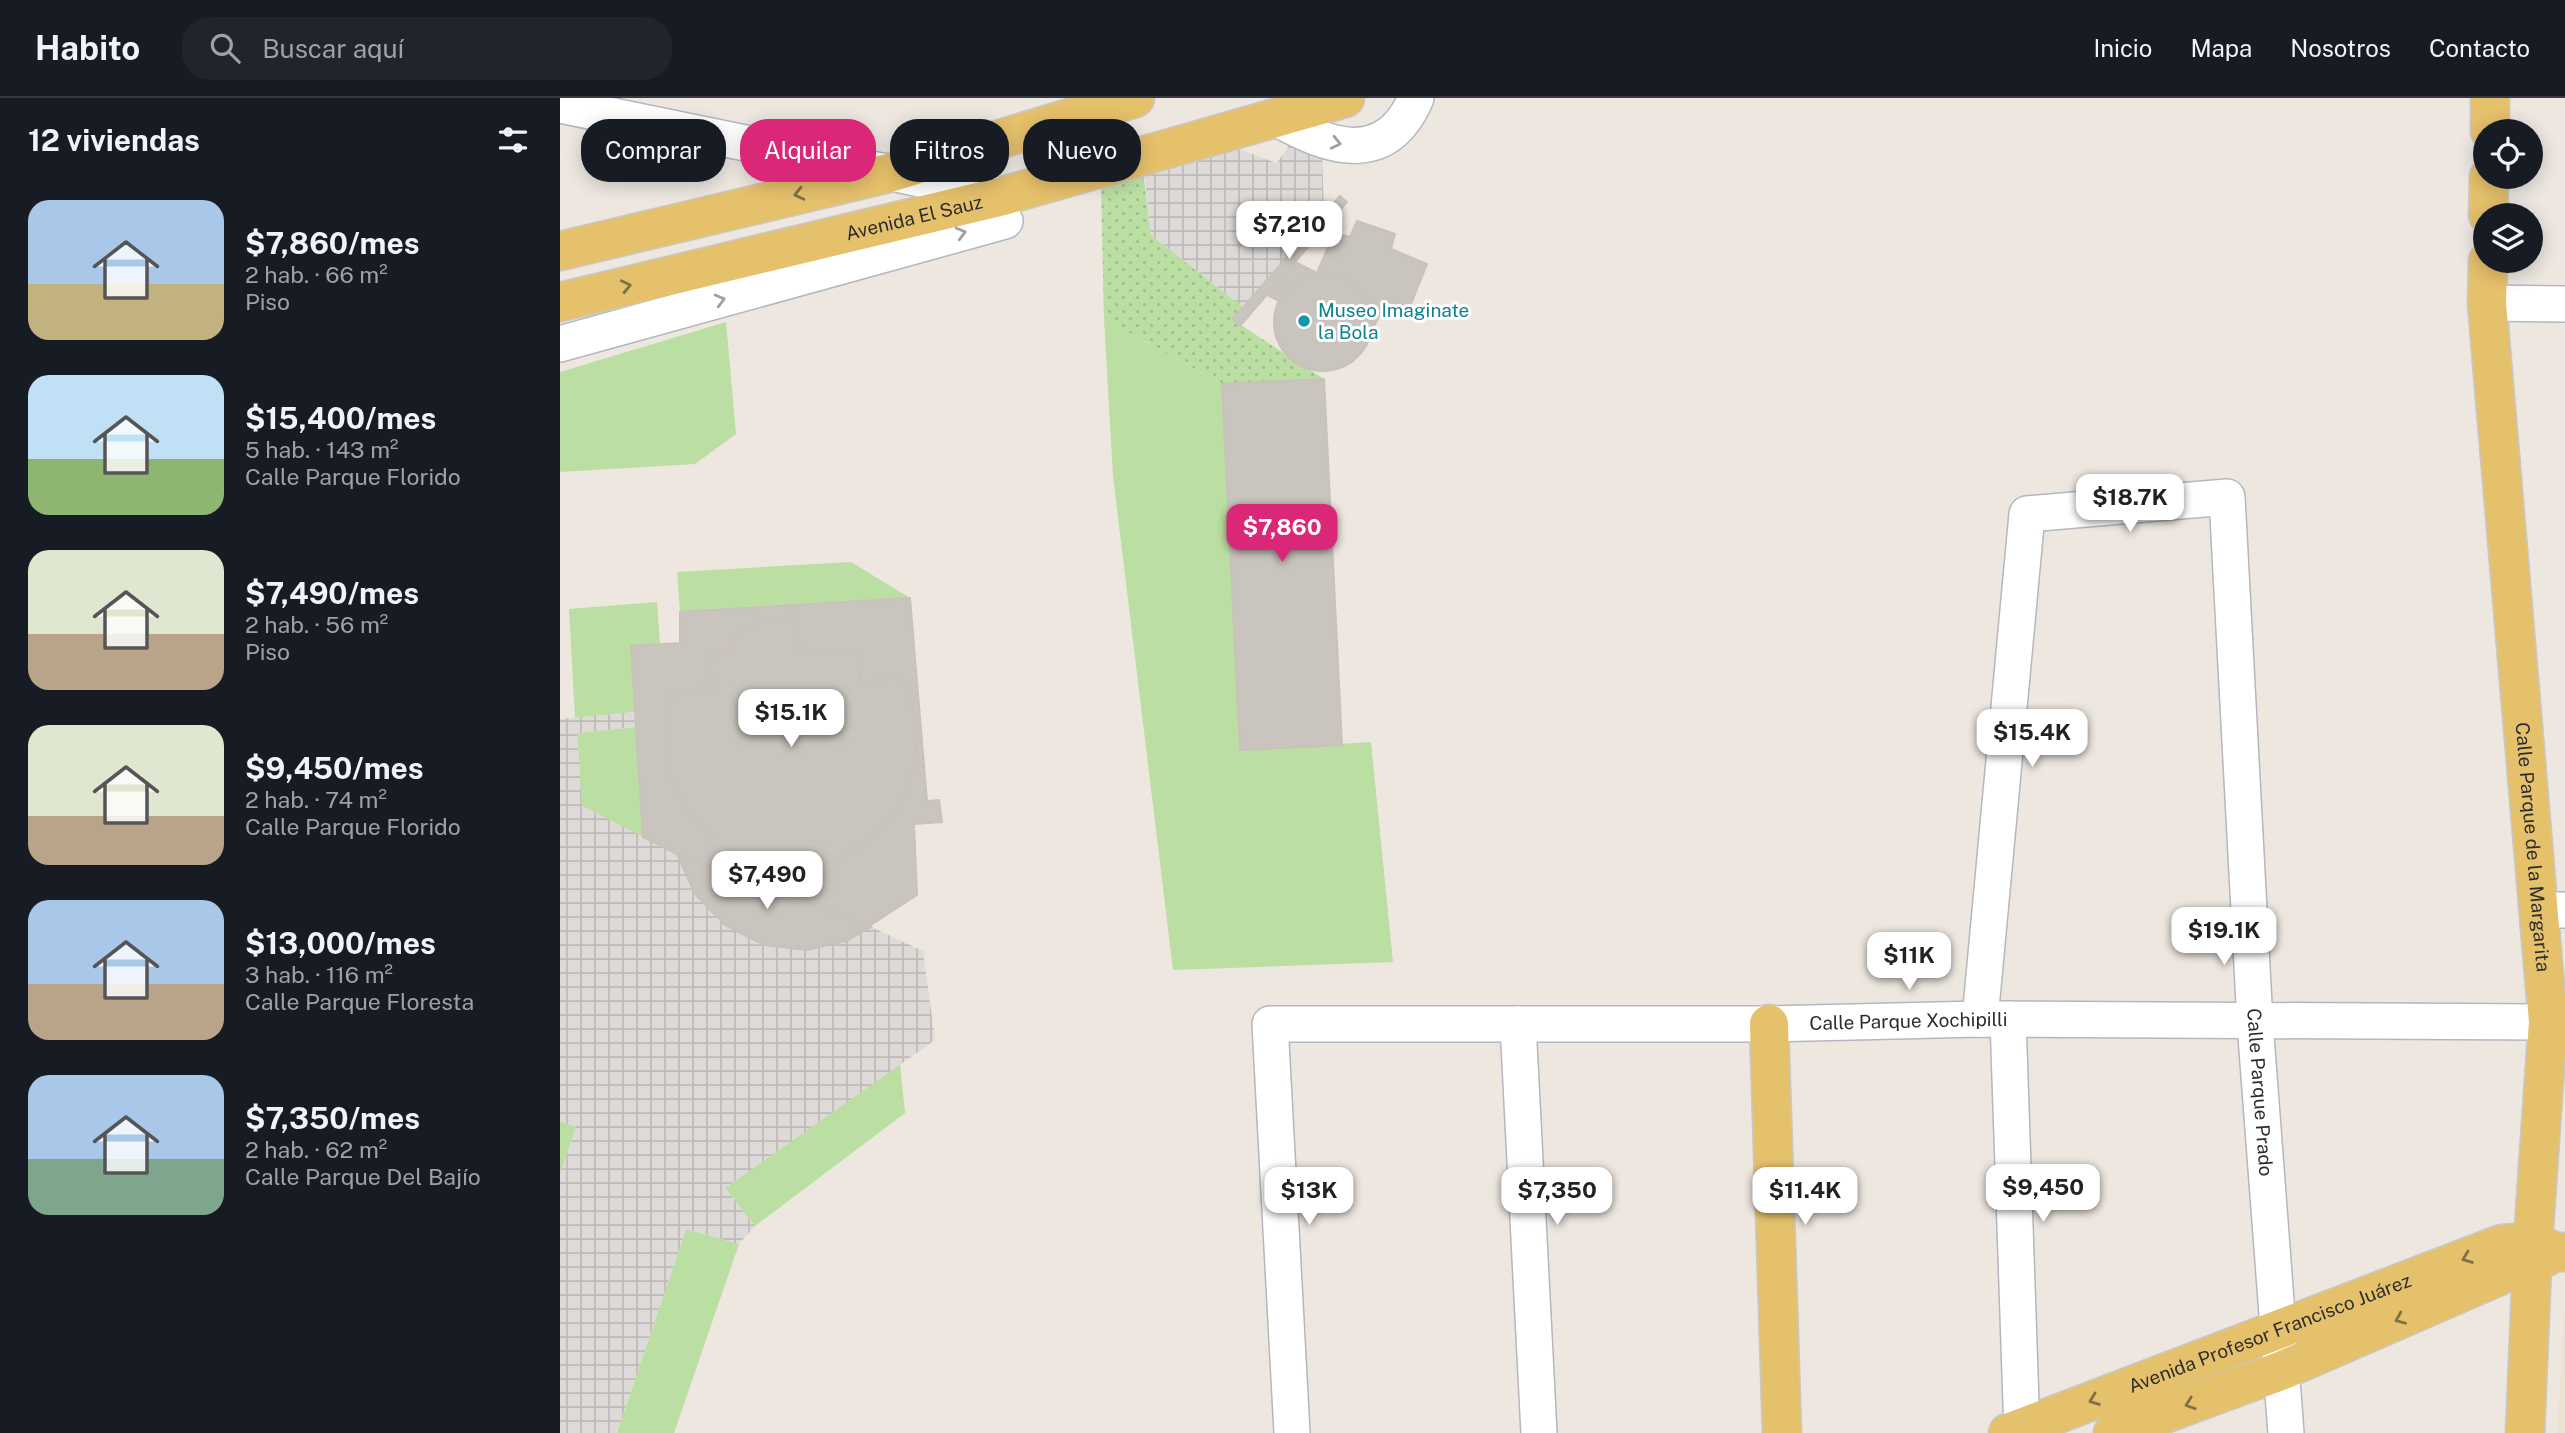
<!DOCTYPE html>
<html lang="es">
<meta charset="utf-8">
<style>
body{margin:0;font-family:"Public Sans",sans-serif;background:#20242c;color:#f1f3f6;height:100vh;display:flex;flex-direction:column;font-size:26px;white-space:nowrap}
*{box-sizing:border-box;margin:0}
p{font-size:23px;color:#9ea1a6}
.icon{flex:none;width:38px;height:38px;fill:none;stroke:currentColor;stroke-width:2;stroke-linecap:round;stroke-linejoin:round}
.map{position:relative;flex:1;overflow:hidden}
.side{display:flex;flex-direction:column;background:#171b24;width:560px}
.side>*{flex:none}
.guide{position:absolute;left:21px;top:21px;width:665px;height:63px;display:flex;gap:14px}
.tools{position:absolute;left:1913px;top:21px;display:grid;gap:14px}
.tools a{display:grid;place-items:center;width:70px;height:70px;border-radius:50%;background:#171b24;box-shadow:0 4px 18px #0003;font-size:35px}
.price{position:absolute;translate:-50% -60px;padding:0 16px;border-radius:14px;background:#fff;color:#222;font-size:23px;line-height:46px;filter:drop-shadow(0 2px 4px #0008)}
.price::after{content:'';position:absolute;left:50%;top:42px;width:21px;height:16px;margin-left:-10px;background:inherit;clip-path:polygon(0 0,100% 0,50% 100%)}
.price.active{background:#db2777;color:#fff}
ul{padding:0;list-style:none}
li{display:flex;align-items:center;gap:21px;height:175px;padding:0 28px}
li span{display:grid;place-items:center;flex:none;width:196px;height:140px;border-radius:21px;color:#555}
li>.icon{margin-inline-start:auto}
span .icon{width:84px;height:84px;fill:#fffc;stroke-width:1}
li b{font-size:30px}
h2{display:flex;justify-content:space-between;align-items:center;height:84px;padding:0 28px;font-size:30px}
.chip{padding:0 24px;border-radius:28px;background:#171b24;box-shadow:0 4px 18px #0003;font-size:24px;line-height:63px}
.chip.active{background:#db2777;color:#fff}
header{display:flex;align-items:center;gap:42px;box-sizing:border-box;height:98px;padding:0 35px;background:#171b24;border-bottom:2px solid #363941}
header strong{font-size:33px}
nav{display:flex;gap:38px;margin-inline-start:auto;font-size:24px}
.search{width:490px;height:63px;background:#20242c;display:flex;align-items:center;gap:18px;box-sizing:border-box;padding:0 24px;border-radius:28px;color:#9ea1a6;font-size:26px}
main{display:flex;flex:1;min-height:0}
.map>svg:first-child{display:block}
.education{fill:#ede2d1}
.grass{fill:#bbdea2}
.garden{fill:url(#garden-dots)}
.plaza{fill:url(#plaza-grid)}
.building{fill:#c9c5be;stroke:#c8c2ba;stroke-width:2}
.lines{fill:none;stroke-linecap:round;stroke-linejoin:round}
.minor-casing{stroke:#b4b7bf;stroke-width:38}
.major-casing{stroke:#c8c8c8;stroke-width:41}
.minor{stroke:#fff;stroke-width:35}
.major{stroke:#e6c16c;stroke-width:38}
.oneway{stroke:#a0a0a0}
.oneway2{stroke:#807049}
.culture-dot{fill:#0f9aa8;stroke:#fff;stroke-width:2.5}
.labels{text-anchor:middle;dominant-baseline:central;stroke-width:6;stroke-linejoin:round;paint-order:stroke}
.street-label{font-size:19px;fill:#2d2d2d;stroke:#fff}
.culture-label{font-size:19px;fill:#0d838f;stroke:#fff;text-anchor:start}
</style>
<header>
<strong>Habito</strong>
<div class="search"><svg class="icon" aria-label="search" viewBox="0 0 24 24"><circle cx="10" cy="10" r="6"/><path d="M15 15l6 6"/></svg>Buscar aquí</div>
<nav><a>Inicio</a><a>Mapa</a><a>Nosotros</a><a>Contacto</a></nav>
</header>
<main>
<section class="side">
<h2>12 viviendas<svg class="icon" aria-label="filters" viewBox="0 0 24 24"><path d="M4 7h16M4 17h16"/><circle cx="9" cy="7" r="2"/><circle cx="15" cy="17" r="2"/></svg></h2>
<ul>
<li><span style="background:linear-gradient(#a9c7e8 60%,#c2b280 0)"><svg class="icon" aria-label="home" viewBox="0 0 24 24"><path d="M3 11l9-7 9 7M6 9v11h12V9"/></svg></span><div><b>$7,860/mes</b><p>2 hab. · 66 m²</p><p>Piso</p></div></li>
<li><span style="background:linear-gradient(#bfe0f5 60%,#8fb573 0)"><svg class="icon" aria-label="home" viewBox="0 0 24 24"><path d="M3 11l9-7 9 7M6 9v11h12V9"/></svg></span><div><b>$15,400/mes</b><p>5 hab. · 143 m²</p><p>Calle Parque Florido</p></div></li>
<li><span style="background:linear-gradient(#dfe7d0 60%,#b9a48a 0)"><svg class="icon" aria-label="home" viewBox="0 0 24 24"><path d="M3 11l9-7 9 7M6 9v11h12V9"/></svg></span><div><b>$7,490/mes</b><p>2 hab. · 56 m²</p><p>Piso</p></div></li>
<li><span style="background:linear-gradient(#dfe7d0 65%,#b9a48a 0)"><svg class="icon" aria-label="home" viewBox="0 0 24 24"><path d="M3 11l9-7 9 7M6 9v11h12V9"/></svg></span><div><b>$9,450/mes</b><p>2 hab. · 74 m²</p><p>Calle Parque Florido</p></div></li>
<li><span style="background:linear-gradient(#a9c7e8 60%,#b9a48a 0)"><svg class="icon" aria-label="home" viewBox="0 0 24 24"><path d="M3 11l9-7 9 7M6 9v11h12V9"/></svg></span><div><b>$13,000/mes</b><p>3 hab. · 116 m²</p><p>Calle Parque Floresta</p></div></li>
<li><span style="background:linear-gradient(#a9c7e8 60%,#7fa58c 0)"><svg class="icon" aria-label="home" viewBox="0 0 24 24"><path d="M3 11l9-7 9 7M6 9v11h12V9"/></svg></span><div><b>$7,350/mes</b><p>2 hab. · 62 m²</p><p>Calle Parque Del Bajío</p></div></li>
</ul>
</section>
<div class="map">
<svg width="2005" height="1335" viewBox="0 0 2005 1335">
<defs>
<pattern id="garden-dots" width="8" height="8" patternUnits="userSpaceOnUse" patternTransform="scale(1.75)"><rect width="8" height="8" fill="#bbdea2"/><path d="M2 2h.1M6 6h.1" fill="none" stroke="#a1bf8c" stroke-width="1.8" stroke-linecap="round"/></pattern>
<pattern id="plaza-grid" width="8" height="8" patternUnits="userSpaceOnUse" patternTransform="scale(1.75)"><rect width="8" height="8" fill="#dddad7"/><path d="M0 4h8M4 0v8" fill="none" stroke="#bebbb9"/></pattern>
</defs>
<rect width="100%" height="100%" fill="#ede7e0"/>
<path class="education" d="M2005 1208V1335H1997Z"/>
<path class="grass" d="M544 221 662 286 680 652 811 644 833 864 613 872 553 378Z
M166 224 176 336 135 366 0 374V274Z
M291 464 350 500 120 514 117 474Z
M97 504 100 546 72 548 75 614 15 620 9 511Z
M76 629 83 739 22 708 17 635Z
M340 966 345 1015 195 1128 165 1090Z
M0 1023 16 1029 0 1076Z
M126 1131 179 1146 114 1335H57Z"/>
<path class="garden" d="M583 74 591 137 683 209 673 222 764 281 662 286 544 221 541 85Z"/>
<path class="plaza" d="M734 40 762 54 764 117 683 209 591 137 584 74 670 48 717 65Z
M75 614 76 629 17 635 22 708 117 756 135 796 165 827 204 847 246 852 286 843 311 829 363 853 375 942 165 1090 195 1128 179 1146 126 1131 57 1335H0V1076L16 1029 0 1023V621Z"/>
<path class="building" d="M780 98 787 104 680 228 673 221Z
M797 123 835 136 831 151 867 166 849 211 826 203 803 252 792 264 777 271 761 273 745 269 731 261 721 249 715 218 719 203 707 197 735 164 757 175 774 135 790 139Z
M714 224a49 49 0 1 1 98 0a49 49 0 1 1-98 0Z
M764 281 782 647 680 652 662 286Z
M350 500 367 703 379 702 382 724 354 726 357 797 286 843 246 852 204 847 165 827 135 796 117 756 83 739 71 548 120 545V514Z
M237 518 240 554 297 551 301 584 341 580 348 591 358 631 354 672 339 709 312 740 277 761 237 769 194 764 156 745 126 713 108 674 105 631 112 594 152 590 149 558 174 554V537L209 520Z
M117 756 311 829 286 843 246 852 204 847 165 827 135 796Z"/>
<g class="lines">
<g class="minor-casing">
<g id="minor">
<path d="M0 7 443 98"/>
<path d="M714 19C767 49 825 71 856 0"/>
<path d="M1927 205 2005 206"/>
<path d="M0 246 445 123"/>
<path d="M1978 812H2005"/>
<path id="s1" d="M1420 921 1467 416 1667 399 1695 925 1726 1335"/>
<path d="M1448 921 1462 1335"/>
<path d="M958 926 979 1335"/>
<path id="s2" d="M732 1335 710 926H1209L1420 921 1988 924"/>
</g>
</g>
<g class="major-casing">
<g id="major">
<path d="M1930 33V0"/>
<path d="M1928 117 1929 79"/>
<path d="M0 153 329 75 575 0"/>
<path id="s3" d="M1928 163 1927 205 1988 924 1973 1144 1965 1335"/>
<path id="s4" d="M0 204 443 98 785 0"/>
<path d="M1209 926 1222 1335"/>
<path id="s5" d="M1448 1335 1942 1146 1973 1144 1996 1154H2005"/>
<path d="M1553 1335 1723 1272 1946 1175 1971 1167 1991 1156"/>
</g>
</g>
<use href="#minor" class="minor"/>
<use href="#major" class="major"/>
</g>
<defs><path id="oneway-chevron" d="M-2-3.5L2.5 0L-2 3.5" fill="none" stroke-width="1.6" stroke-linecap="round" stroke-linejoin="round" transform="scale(1.75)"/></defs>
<g class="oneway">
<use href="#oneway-chevron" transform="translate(776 45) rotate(13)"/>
<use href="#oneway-chevron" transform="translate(401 135) rotate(-15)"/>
<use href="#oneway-chevron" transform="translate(160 202) rotate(-15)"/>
</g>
<g class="oneway2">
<use href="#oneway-chevron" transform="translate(239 96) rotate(167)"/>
<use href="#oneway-chevron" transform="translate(66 188) rotate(-13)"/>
<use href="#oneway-chevron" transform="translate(1907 1160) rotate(159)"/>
<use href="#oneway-chevron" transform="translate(1840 1221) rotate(157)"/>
<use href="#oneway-chevron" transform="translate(1534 1302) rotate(159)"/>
<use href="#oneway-chevron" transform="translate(1630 1306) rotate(160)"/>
</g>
<circle class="culture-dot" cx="744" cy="223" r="7"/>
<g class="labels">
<g class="street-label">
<text stroke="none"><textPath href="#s4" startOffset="364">Avenida El Sauz</textPath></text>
<text stroke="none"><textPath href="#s3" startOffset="588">Calle Parque de la Margarita</textPath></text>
<text stroke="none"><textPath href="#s2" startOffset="1048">Calle Parque Xochipilli</textPath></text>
<text stroke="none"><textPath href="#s1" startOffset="1304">Calle Parque Prado</textPath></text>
<text stroke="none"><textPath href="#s5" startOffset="280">Avenida Profesor Francisco Juárez</textPath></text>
</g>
<g class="culture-label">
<text x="758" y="212">Museo Imaginate<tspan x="758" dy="22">la Bola</tspan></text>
</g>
</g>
</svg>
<div class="tools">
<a><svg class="icon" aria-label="locate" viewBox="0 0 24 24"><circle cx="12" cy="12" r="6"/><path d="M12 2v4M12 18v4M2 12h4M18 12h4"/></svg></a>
<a><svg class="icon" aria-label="layers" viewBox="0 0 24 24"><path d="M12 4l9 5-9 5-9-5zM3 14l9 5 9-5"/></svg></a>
</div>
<b class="price" style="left:729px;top:163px">$7,210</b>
<b class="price" style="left:1570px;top:436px">$18.7K</b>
<b class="price active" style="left:722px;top:466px">$7,860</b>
<b class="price" style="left:231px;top:651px">$15.1K</b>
<b class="price" style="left:1472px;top:671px">$15.4K</b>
<b class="price" style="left:207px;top:813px">$7,490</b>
<b class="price" style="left:1664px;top:869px">$19.1K</b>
<b class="price" style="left:1349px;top:894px">$11K</b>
<b class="price" style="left:1483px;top:1126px">$9,450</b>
<b class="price" style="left:749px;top:1129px">$13K</b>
<b class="price" style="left:997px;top:1129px">$7,350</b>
<b class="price" style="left:1245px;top:1129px">$11.4K</b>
<div class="guide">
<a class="chip">Comprar</a>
<a class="chip active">Alquilar</a>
<a class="chip">Filtros</a>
<a class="chip">Nuevo</a>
</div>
</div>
</main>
